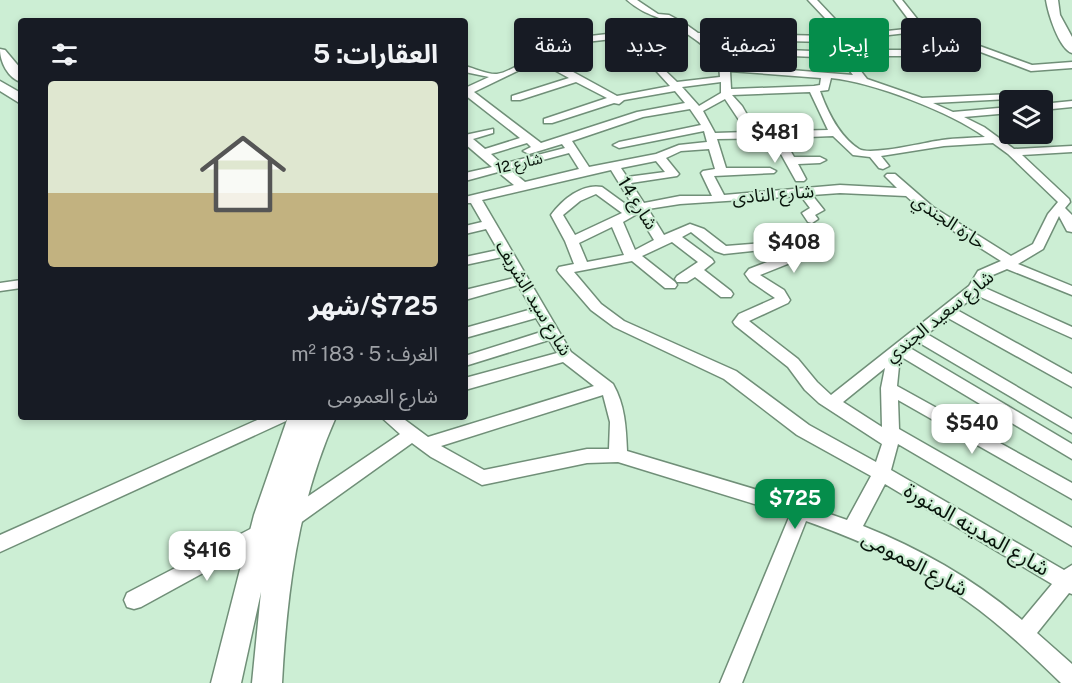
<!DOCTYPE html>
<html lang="ar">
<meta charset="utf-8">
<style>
body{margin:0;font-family:"Public Sans","Noto Sans Arabic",sans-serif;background:#242831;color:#f1f3f6;direction:rtl;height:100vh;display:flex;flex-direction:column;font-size:22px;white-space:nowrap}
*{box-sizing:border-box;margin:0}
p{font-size:20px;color:#9ea1a6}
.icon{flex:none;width:33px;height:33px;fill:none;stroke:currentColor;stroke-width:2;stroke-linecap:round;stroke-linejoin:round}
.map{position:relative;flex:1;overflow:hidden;direction:ltr}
.details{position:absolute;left:18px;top:18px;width:450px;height:402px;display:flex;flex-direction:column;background:#171b24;border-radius:6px;box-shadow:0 3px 9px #0003;direction:rtl}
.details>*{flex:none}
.hud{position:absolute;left:486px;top:18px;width:495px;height:54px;direction:rtl;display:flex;gap:12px}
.tools{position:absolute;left:999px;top:90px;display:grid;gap:12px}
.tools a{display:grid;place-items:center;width:54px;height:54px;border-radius:6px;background:#171b24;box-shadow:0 3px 9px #0003;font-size:30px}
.price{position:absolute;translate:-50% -51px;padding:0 14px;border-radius:12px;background:#fff;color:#222;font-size:20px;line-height:39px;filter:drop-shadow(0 2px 3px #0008)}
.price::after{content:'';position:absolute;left:50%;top:36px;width:18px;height:14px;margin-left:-9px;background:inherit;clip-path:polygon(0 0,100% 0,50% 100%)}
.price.selected{background:#058d4b;color:#fff}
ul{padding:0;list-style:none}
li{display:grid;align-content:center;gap:12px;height:318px;padding:0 30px}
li+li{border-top:2px solid #363941}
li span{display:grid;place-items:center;height:186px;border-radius:6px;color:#555}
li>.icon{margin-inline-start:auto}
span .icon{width:108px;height:108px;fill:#fffc;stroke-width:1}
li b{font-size:26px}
h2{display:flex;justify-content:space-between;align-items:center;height:72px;padding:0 30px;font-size:26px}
.tag{padding:0 21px;border-radius:6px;background:#171b24;box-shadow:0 3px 9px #0003;font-size:21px;line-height:54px}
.tag.selected{background:#058d4b;color:#fff}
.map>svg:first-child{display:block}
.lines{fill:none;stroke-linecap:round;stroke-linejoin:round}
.street-casing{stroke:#708f78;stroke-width:3}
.secondary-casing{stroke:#708f78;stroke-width:3}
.street{fill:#fff;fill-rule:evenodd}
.secondary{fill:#fff;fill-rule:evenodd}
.labels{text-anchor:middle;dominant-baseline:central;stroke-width:4.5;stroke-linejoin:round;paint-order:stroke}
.far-street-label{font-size:15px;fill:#08140b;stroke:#cceed4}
.street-label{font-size:18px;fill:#08140b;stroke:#cceed4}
.near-street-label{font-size:21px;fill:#08140b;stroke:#cceed4}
</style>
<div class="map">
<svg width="1072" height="683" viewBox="0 0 1072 683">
<rect width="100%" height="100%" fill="#cceed4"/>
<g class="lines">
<g class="street-casing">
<path id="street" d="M627 0H637L658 14 669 15 684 23 698 33 831 36 841 35 808 0H817L850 35 915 28 894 0H902L922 25 1032 65 1072 62V68L1031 71 978 51 948 56H849L867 79 922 98 1034 93 1035 95 1030 98 933 103 953 112 1010 107V113L964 117 984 127 1014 149 1072 146V152L1022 155 1069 199 1070 202 1065 208 1072 215V232L1067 231 1059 216 1043 249 1018 264 1072 286V295L1007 269 988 277 983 287 1072 327V338L976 295 957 310 1072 374V387L948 318 927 334 1072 419V433L918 342 910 348 1072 444V459L900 356 897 386 1072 483V499L898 400 899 429 1072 528V546L898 444 891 470 1064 570 1072 565V594L1069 593 1037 633 1072 664V683H1061C1031 654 1001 625 967 601 919 566 862 541 806 521L742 683H720L790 515 618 462 587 463 482 485 431 457 412 443 296 526 289 528 282 526 280 520 282 514 400 434 381 417H401L428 437 594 386 563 362 465 390V378L557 353 549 340 465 366V356L544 331 536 318 465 338V328L532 309 518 285 465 300V290L514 278 502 257 465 265V257L498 250 486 229 465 234V226L482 222 471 203H465V197L514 185 498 172 465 181V173L492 167 465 144V135L493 129V133L473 139 485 149 520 138 465 95V88L489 77 465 72V66C474 68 488 75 497 74 514 72 544 46 564 39L677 26C658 16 644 15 627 0ZM683 31C700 43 720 54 720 77L677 82 654 60 649 63 670 86 617 96 544 56 568 44ZM924 31 968 48 948 50H844L837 41ZM706 39 828 42 836 52 717 47ZM721 53 840 58 853 75 728 65ZM538 61 569 78 512 96V100H520L576 82 607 98 544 119V123H552L614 103 619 104 624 100 675 91 685 103 637 112 541 143 474 92ZM730 71 821 78 820 85 814 86 731 89ZM831 78C873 82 950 112 985 137 971 138 956 138 942 140 926 142 871 156 859 149 839 136 828 113 820 91L828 90ZM721 82V93L699 106 682 87ZM810 92 828 130 757 132 742 106 732 95ZM725 99 747 132 715 133 703 111ZM690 109 701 125 619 142 613 145 619 148 704 131 707 142 679 145 656 154 589 167 572 141 643 117ZM833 136 853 155 870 157 879 168 883 169 889 166 881 156 944 146 993 143 1008 154 1058 202 1048 214 1033 244 1011 256 933 207 895 174H887L885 176 897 188 840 185 724 195 714 176 774 173 776 171 770 168H726L717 139 772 138 796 181H804L806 179 798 164 820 163 826 160 820 157H794L783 138ZM527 143 531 147 523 151 529 154 562 144 565 148 502 164 491 154ZM709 149 715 169 703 171 701 173 712 196H680L644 203 631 183 677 176 679 174 666 158 681 151ZM569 153 579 169 525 182 509 169ZM656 161 665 172 627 177 621 168ZM611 170 654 240 635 250 623 222 637 214 635 211 602 187C582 183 562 200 551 215L565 241 574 264 559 267 557 270 559 273 591 310 614 327 724 379 797 435 871 476 847 520 781 497 627 451C626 427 625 405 613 384L571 352 482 200ZM840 193 906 196 925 213 1001 261 978 271 969 286 831 395 817 382 798 359 749 321 788 303 790 300 784 290 760 275 805 257 807 254 805 251H795L749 269 745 274 750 281 775 298 739 314 733 322 735 325 788 367 805 390 819 403 882 444 876 462 809 425 736 371 624 321 601 304 574 272 632 261 665 288H675L677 285 675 282 642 256 672 242 698 262 677 276 675 279 677 282H687L695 277 721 297H731L733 294 731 291 704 270 714 262 712 259 682 237 691 232 715 251 724 254 782 248 789 244 787 241 726 246 704 229 690 224 664 235 648 209 680 204 801 196 810 208 802 213 808 222 812 223 818 219 815 215 824 210 812 195ZM596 194 622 213 575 235 563 215 580 201ZM612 227 624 255 587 262 579 243ZM885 368 881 388 882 427 843 402ZM603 395 610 422 609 449H587L484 470 441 446ZM885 484 1052 584 1022 620C975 580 921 549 863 526Z
M925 60H968L973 63 968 66 922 65 920 63Z
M1072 101V107L1042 110V104Z
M21 280V288L0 291V283Z
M264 417H288L286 421 0 552V535Z
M262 523 269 525 271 531 269 537 141 607 134 609 127 607 124 600 127 593Z"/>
</g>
<g class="secondary-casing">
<path id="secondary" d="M1046 0H1058L1060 15 1072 37V53C1059 49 1048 13 1046 0Z
M0 49 5 50 21 69V82C8 78 0 62 0 49Z
M0 81 21 93V104L0 91Z
M288 417H312L309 425 312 417H336C298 502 287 591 282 683H252L261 592 241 683H211L254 515Z"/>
</g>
<use href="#street" class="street"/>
<use href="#secondary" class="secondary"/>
</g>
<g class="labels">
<g class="far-street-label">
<text transform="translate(519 163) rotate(-13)">شارع 12</text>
</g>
<g class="street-label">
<text transform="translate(773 194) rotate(-5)">شارع النادى</text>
<text transform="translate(638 203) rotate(58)">شارع 14</text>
<text transform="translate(949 221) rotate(34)">حارة الجندي</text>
<text transform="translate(534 298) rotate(59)">شارع سيد الشريف</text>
<text transform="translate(939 316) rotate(-39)">شارع سعيد الجندي</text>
</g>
<g class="near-street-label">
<text transform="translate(977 529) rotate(30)">شارع المدينه المنورة</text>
<text transform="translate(915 563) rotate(28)">شارع العمومى</text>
</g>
</g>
</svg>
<div class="tools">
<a><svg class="icon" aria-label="layers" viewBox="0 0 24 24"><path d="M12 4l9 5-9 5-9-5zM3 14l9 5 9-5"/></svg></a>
</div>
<b class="price" style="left:775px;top:164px">$481</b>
<b class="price" style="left:794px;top:274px">$408</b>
<b class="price" style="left:972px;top:455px">$540</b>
<b class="price selected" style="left:795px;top:530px">$725</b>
<b class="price" style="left:207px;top:582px">$416</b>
<div class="hud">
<a class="tag">شراء</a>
<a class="tag selected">إيجار</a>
<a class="tag">تصفية</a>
<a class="tag">جديد</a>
<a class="tag">شقة</a>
</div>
<section class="details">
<h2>العقارات: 5<svg class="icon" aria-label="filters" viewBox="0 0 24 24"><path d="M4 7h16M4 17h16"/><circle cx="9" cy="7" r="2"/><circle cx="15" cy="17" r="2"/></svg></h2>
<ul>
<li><span style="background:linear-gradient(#dfe7d0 60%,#c2b280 0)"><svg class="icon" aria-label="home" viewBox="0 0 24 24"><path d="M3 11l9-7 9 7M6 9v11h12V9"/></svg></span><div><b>$725/شهر</b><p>الغرف: 5 · 183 m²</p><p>شارع العمومى</p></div></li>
</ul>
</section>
</div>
